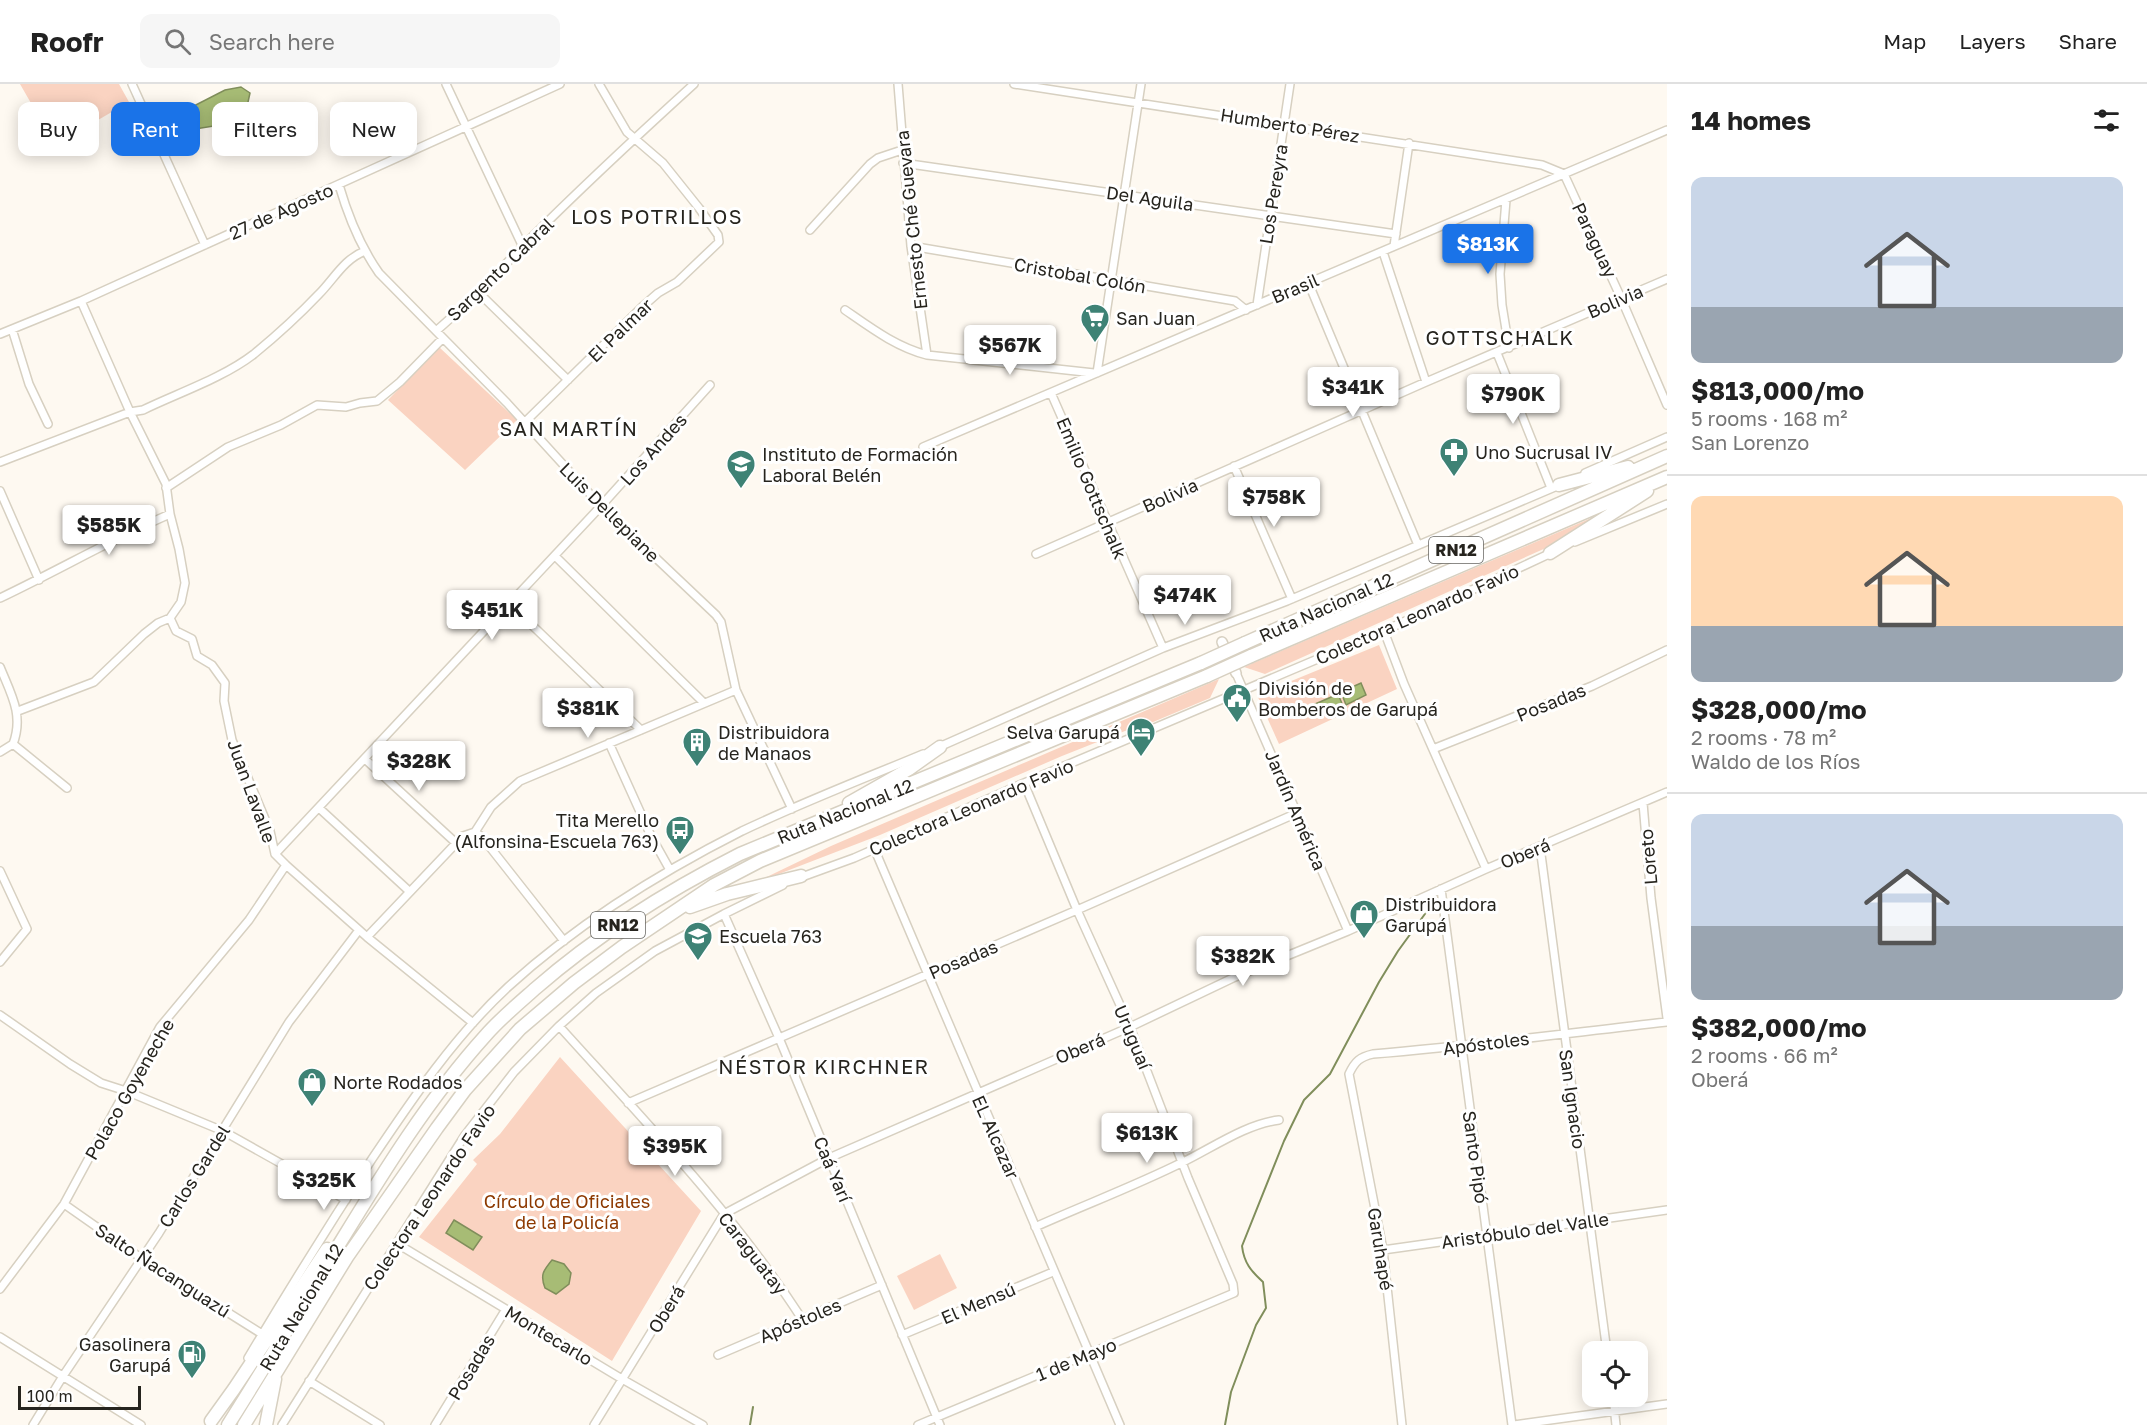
<!DOCTYPE html>
<meta charset="utf-8">
<style>
body{margin:0;font-family:"Golos Text",sans-serif;background:#f6f6f6;color:#222;height:100vh;display:flex;flex-direction:column;font-size:22px;white-space:nowrap}
*{box-sizing:border-box;margin:0}
p{font-size:20px;color:#767676}
.icon{flex:none;width:33px;height:33px;fill:none;stroke:currentColor;stroke-width:2;stroke-linecap:round;stroke-linejoin:round}
.map{position:relative;flex:1;overflow:hidden}
.drawer{display:flex;flex-direction:column;background:#fff;width:480px}
.drawer>*{flex:none}
.banner{position:absolute;left:18px;top:18px;width:570px;height:54px;display:flex;gap:12px}
.controls{position:absolute;left:1582px;top:1257px;display:grid;gap:12px}
.controls a{display:grid;place-items:center;width:66px;height:66px;border-radius:12px;background:#fff;box-shadow:0 3px 15px #0003;font-size:30px}
.scale{position:absolute;left:18px;bottom:15px;width:123px;box-sizing:border-box;padding-left:6px;border:3px solid #26241e;border-top:0;font-size:16px;line-height:21px;white-space:nowrap;color:#26241e;-webkit-text-stroke:4px #fff;paint-order:stroke}
.price{position:absolute;translate:-50% -51px;padding:0 14px;border-radius:6px;background:#fff;color:#222;font-size:20px;line-height:39px;filter:drop-shadow(0 2px 3px #0008)}
.price::after{content:'';position:absolute;left:50%;top:36px;width:18px;height:14px;margin-left:-9px;background:inherit;clip-path:polygon(0 0,100% 0,50% 100%)}
.price.selected{background:#1a73e8;color:#fff}
ul{padding:0;list-style:none}
li{display:grid;align-content:center;gap:12px;height:318px;padding:0 24px}
li+li{border-top:2px solid #e0e0e0}
li span{display:grid;place-items:center;height:186px;border-radius:12px;color:#555}
li>.icon{margin-inline-start:auto}
span .icon{width:108px;height:108px;fill:#fffc;stroke-width:1}
li b{font-size:26px}
h2{display:flex;justify-content:space-between;align-items:center;height:72px;padding:0 24px;font-size:26px}
.pill{padding:0 21px;border-radius:12px;background:#fff;box-shadow:0 3px 15px #0003;font-size:21px;line-height:54px}
.pill.selected{background:#1a73e8;color:#fff}
header{display:flex;align-items:center;gap:36px;box-sizing:border-box;height:84px;padding:0 30px;background:#fff;border-bottom:2px solid #e0e0e0}
header strong{font-size:28px}
nav{display:flex;gap:33px;margin-inline-start:auto;font-size:21px}
.search{width:420px;height:54px;background:#f6f6f6;display:flex;align-items:center;gap:15px;box-sizing:border-box;padding:0 21px;border-radius:12px;color:#767676;font-size:22px}
main{display:flex;flex:1;min-height:0}
.map>svg:first-child{display:block}
.green{fill:#fad3c1}
.water{fill:#a7bc75;stroke:#808e5b;stroke-width:1.5}
.lines{fill:none;stroke-linecap:round;stroke-linejoin:round}
.stream{stroke:#808e5b;stroke-width:2}
.minor-casing{stroke:#d7d0c1;stroke-width:10}
.tertiary-casing{stroke:#d7d0c1;stroke-width:12}
.trunk-casing{stroke:#d7d0c1;stroke-width:15}
.minor{stroke:#fff;stroke-width:7}
.tertiary{stroke:#fff;stroke-width:9}
.trunk{stroke:#fff;stroke-width:12}
.trunk-bridge-casing{stroke:#d7d0c1;stroke-width:15;stroke-linecap:butt}
.trunk-bridge{stroke:#fff;stroke-width:12}
.labels{text-anchor:middle;dominant-baseline:central;stroke-width:6;stroke-linejoin:round;paint-order:stroke}
.shield{fill:#fff;stroke:#676662;stroke-width:1.5}
.shield-label{font-size:16px;font-weight:bold;fill:#26241e}
.street-label{font-size:18px;fill:#26241e;stroke:#fff}
.poi-label{font-size:18px;fill:#26241e;stroke:#fff;text-anchor:start}
.park-label{font-size:18px;fill:#8d3900;stroke:#fff}
.neighbourhood-label{font-size:20px;letter-spacing:1.5px;fill:#26241e;stroke:#fff}
</style>
<header>
<strong>Roofr</strong>
<div class="search"><svg class="icon" aria-label="search" viewBox="0 0 24 24"><circle cx="10" cy="10" r="6"/><path d="M15 15l6 6"/></svg>Search here</div>
<nav><a>Map</a><a>Layers</a><a>Share</a></nav>
</header>
<main>
<div class="map">
<svg width="1667" height="1341" viewBox="0 0 1667 1341">
<rect width="100%" height="100%" fill="#fef9f1"/>
<path class="green" d="M20 0H119L129 18 55 61Z
M439 263 517 336 465 386 388 316Z
M1596 432 1566 455 1265 590 1244 583Z
M1379 561 1397 605 1279 660 1257 611Z
M1219 595 1210 614 1146 641 1130 645 1062 672 880 751 750 801 831 762Z
M560 973 701 1127 612 1277 419 1153 477 1080 473 1076 500 1050Z
M940 1170 957 1204 914 1226 897 1192Z"/>
<path class="water" d="M241 3 250 9 248 18 226 40 189 46 182 38 184 27 225 6Z
M1361 599 1366 611 1346 621 1341 608Z
M1338 610 1343 622 1318 633 1313 621Z
M454 1136 482 1153 473 1166 446 1149Z
M552 1176 564 1180 571 1189 569 1200 556 1210 545 1204C540 1191 543 1187 552 1176Z"/>
<g class="lines">
<path class="stream" d="M750 1341 753 1323
M1225 1341 1231 1308 1256 1241 1266 1224 1263 1198C1251 1187 1244 1179 1242 1162L1284 1057 1304 1016 1330 990 1379 898 1398 867 1430 823"/>
<g class="minor-casing">
<path id="minor" d="M132 0 205 161
M446 0 523 163
M898 0 911 162 927 271
M1014 0 1542 81 1564 90 1621 214 1667 321
M903 79 1396 150
M339 101C348 132 360 162 379 189L507 319 601 422 716 531 721 538 736 606 792 725
M1506 116 1500 190 1502 221 1509 264
M810 146 870 80 878 74 902 66
M911 162 1235 217 1246 226
M1394 162 1409 59
M1383 168 1426 298
M1308 198 1418 461
M478 208 568 296
M81 217 130 328 166 400 170 430 179 465 185 499 181 518 170 534 176 547 192 555 197 572 212 581 225 599 224 617 232 656 270 747 275 770 286 781 367 853 473 939
M1257 221 1290 0
M845 226C871 244 896 263 927 271L1094 289
M12 245 29 300 48 340
M436 247C469 219 498 188 528 157 582 103 638 51 694 0
M0 250 81 217 560 0
M1497 269 1551 404
M1097 289 1141 0
M1051 309 1163 564
M524 339 642 223 658 209 677 198 719 158 718 151 699 124 663 79 627 48 599 0
M923 363C1171 258 1419 152 1667 46
M0 378 130 328 143 326C178 309 223 294 254 270 276 252 299 231 319 210 334 195 344 175 365 167
M1234 382 1292 515
M1585 389 1667 353
M166 404 228 363 281 341 317 321 346 323 360 319 377 317 400 298 443 254
M0 407 39 496
M1575 458 1667 420
M1036 470 1426 298 1667 195
M555 472 704 619
M0 514C57 487 112 455 170 430
M510 520 641 646
M1384 547 1404 600 1486 785
M0 583C11 610 24 631 13 660L0 668
M1236 589 1348 847
M18 627 94 598 144 550 158 539 170 534
M609 659 651 752 670 786
M13 660 67 704
M939 663 1163 564 1287 517 1562 400
M1433 665 1592 602 1667 566
M366 676 456 759
M1643 719 1651 814 1667 934
M319 724 409 807
M475 748 482 753 564 857
M1540 763 1607 1268
M874 764 1120 1341
M275 770 601 422 710 301
M0 787 27 845 0 878
M799 794 854 774 1024 699 1384 547 1551 469
M1441 805 1512 1341
M724 830 779 954 940 1341
M367 853 463 752 475 748 491 723 520 697 736 606
M0 931 70 980 101 999 126 1007 223 1047 346 1116
M559 942C643 1035 734 1130 802 1235
M628 1019 1077 826 1297 729
M64 1120 141 1174 262 1250
M1035 1143C1084 1121 1135 1102 1183 1078 1212 1064 1246 1040 1279 1036
M396 1159 622 1295 703 1341
M1383 1166 1667 1126
M0 1205 64 1120 160 943 249 836 286 781
M902 1251 1053 1188
M0 1253 141 1341
M718 1271 882 1201
M248 1274C288 1207 329 1141 372 1075 413 1014 454 953 508 903 577 840 659 789 742 747 801 719 863 695 923 670
M309 1297 380 1341
M1613 1312 1616 1341
M33 1341 63 1292 159 1149 289 938 359 846
M282 1341 465 1051 514 988 559 942 596 909 655 867 724 830 783 801
M435 1341 506 1225
M594 1341 724 1130 829 1074 1130 943 1235 893 1348 847 1486 785 1667 708
M918 1341 1234 1209 1233 1200 1188 1094 1130 943 1077 826 1024 699
M1402 1341 1383 1166 1349 990C1355 977 1360 973 1373 970 1471 962 1569 949 1667 938
M1514 1341 1667 1320"/>
</g>
<g class="tertiary-casing">
<path id="tertiary" d="M1222 558 1236 589"/>
</g>
<g class="trunk-casing">
<path id="trunk" d="M1559 401 1628 383
M1550 469 1647 407
M1245 559 1667 372
M1251 572 1667 393
M849 719 909 685 940 663
M690 823 727 810 801 792
M211 1337 234 1305 327 1165
M228 1341C266 1281 303 1220 340 1159 384 1087 429 1014 486 951 501 934 519 919 536 904 598 850 667 807 740 770L1201 579
M244 1341 347 1173 437 1044 465 1006 520 945 574 899 622 863 714 801 760 777 1207 592
M266 1341 275 1295"/>
</g>
<use href="#minor" class="minor"/>
<use href="#tertiary" class="tertiary"/>
<use href="#trunk" class="trunk"/>
<g class="trunk-bridge-casing">
<path id="trunk-bridge" d="M1201 579 1245 559
M1207 592 1251 572"/>
</g>
<use href="#trunk-bridge" class="trunk-bridge"/>
</g>
<defs>
<g id="supermarket-pin" transform="scale(1.5)"><path d="M0 17L-7.5 6A9.5 9.5 0 1 1 7.5 6Z" fill="#3e8275" stroke="#fff"/><path d="M-6-5.5h2.5l.6 2H6L4.5 2H-2.5L-4.4-4H-6ZM-1.5 3.2a1.3 1.3 0 1 0 .1 0ZM3 3.2a1.3 1.3 0 1 0 .1 0Z" fill="#fff"/></g>
<g id="pharmacy-pin" transform="scale(1.5)"><path d="M0 17L-7.5 6A9.5 9.5 0 1 1 7.5 6Z" fill="#3e8275" stroke="#fff"/><path d="M-2-6h4v4h4v4h-4v4h-4v-4h-4v-4h4Z" fill="#fff"/></g>
<g id="school-pin" transform="scale(1.5)"><path d="M0 17L-7.5 6A9.5 9.5 0 1 1 7.5 6Z" fill="#3e8275" stroke="#fff"/><path d="M0-5L7-2L0 1L-7-2ZM-4 1L0 2.5L4 1V4Q0 6-4 4Z" fill="#fff"/></g>
<g id="civic-pin" transform="scale(1.5)"><path d="M0 17L-7.5 6A9.5 9.5 0 1 1 7.5 6Z" fill="#3e8275" stroke="#fff"/><path d="M-.6-6.5H3V-4.5H.6V-3L4-1V1h2V6H-6V1h2V-1L-.6-3ZM-1.2 2.5V6h2.4V2.5Z" fill="#fff"/></g>
<g id="hotel-pin" transform="scale(1.5)"><path d="M0 17L-7.5 6A9.5 9.5 0 1 1 7.5 6Z" fill="#3e8275" stroke="#fff"/><path d="M-6-4.5h1.5V1H6V5H4.5V3h-9V5H-6ZM-4 0a1.8 1.8 0 1 1 3.6 0ZM.5 0V-2.5h3Q6-2.5 6 0Z" fill="#fff"/></g>
<g id="building-pin" transform="scale(1.5)"><path d="M0 17L-7.5 6A9.5 9.5 0 1 1 7.5 6Z" fill="#3e8275" stroke="#fff"/><path d="M-4-6H4V6H1V3H-1V6H-4ZM-2.5-4.3h1.7v1.8h-1.7ZM.8-4.3h1.7v1.8H.8ZM-2.5-1h1.7V.8h-1.7ZM.8-1h1.7V.8H.8Z" fill="#fff"/></g>
<g id="bus-pin" transform="scale(1.5)"><path d="M0 17L-7.5 6A9.5 9.5 0 1 1 7.5 6Z" fill="#3e8275" stroke="#fff"/><path d="M-5-6H5V4H4V6H2V4H-2V6H-4V4H-5ZM-3.5-4V0h7V-4ZM-3.5 1.2v1.5H-2V1.2ZM2 1.2v1.5H3.5V1.2Z" fill="#fff"/></g>
<g id="shop-pin" transform="scale(1.5)"><path d="M0 17L-7.5 6A9.5 9.5 0 1 1 7.5 6Z" fill="#3e8275" stroke="#fff"/><path d="M-5-2.5h2.3a2.7 3.5 0 0 1 5.4 0H5L5.5 6h-11ZM-1.5-2.5h3a1.5 2.3 0 0 0-3 0Z" fill="#fff"/></g>
<g id="fuel-pin" transform="scale(1.5)"><path d="M0 17L-7.5 6A9.5 9.5 0 1 1 7.5 6Z" fill="#3e8275" stroke="#fff"/><path d="M-5.5-6h7V0h2V4h1.3V-2.5L3-4.5l.8-.8L6-3V5H2.5V1h-1V6h-7ZM-4.2-4.7v3.2H.2V-4.7Z" fill="#fff"/></g>
</defs>
<g fill-rule="evenodd">
<use href="#supermarket-pin" x="1095" y="234"/>
<use href="#pharmacy-pin" x="1454" y="368"/>
<use href="#school-pin" x="741" y="380"/>
<use href="#civic-pin" x="1237" y="614"/>
<use href="#hotel-pin" x="1141" y="648"/>
<use href="#building-pin" x="697" y="658"/>
<use href="#bus-pin" x="680" y="746"/>
<use href="#shop-pin" x="1364" y="830"/>
<use href="#school-pin" x="698" y="852"/>
<use href="#shop-pin" x="312" y="998"/>
<use href="#fuel-pin" x="192" y="1270"/>
</g>
<g class="labels">
<g class="shield">
<rect x="1429" y="453" width="54" height="26" rx="4.5"/>
<rect x="591" y="828" width="54" height="26" rx="4.5"/>
</g>
<g class="shield-label">
<text x="1456" y="466">RN12</text>
<text x="618" y="841">RN12</text>
</g>
<g class="street-label">
<text transform="translate(1290 41) rotate(9)">Humberto Pérez</text>
<text transform="translate(1273 110) rotate(-81)">Los Pereyra</text>
<text transform="translate(1150 114) rotate(8)">Del Aguila</text>
<text transform="translate(281 127) rotate(-24)">27 de Agosto</text>
<text transform="translate(911 136) rotate(-96)">Ernesto Ché Guevara</text>
<text transform="translate(1595 156) rotate(65)">Paraguay</text>
<text transform="translate(500 185) rotate(-44)">Sargento Cabral</text>
<text transform="translate(1080 191) rotate(10)">Cristobal Colón</text>
<text transform="translate(1295 204) rotate(-23)">Brasil</text>
<text transform="translate(1615 217) rotate(-23)">Bolivia</text>
<text transform="translate(620 246) rotate(-44)">El Palmar</text>
<text transform="translate(653 365) rotate(-48)">Los Andes</text>
<text transform="translate(1092 404) rotate(67)">Emilio Gottschalk</text>
<text transform="translate(1170 411) rotate(-24)">Bolivia</text>
<text transform="translate(610 428) rotate(45)">Luis Dellepiane</text>
<text transform="translate(1326 523) rotate(-24)">Ruta Nacional 12</text>
<text transform="translate(1417 530) rotate(-24)">Colectora Leonardo Favio</text>
<text transform="translate(1551 618) rotate(-22)">Posadas</text>
<text transform="translate(252 707) rotate(70)">Juan Lavalle</text>
<text transform="translate(971 723) rotate(-23)">Colectora Leonardo Favio</text>
<text transform="translate(1296 726) rotate(67)">Jardín América</text>
<text transform="translate(845 727) rotate(-22)">Ruta Nacional 12</text>
<text transform="translate(1525 769) rotate(-22)">Oberá</text>
<text transform="translate(1648 773) rotate(-95)">Loreto</text>
<text transform="translate(963 875) rotate(-23)">Posadas</text>
<text transform="translate(1133 953) rotate(67)">Uruguaí</text>
<text transform="translate(1486 959) rotate(-7)">Apóstoles</text>
<text transform="translate(1080 964) rotate(-23)">Oberá</text>
<text transform="translate(129 1005) rotate(-60)">Polaco Goyeneche</text>
<text transform="translate(1573 1015) rotate(82)">San Ignacio</text>
<text transform="translate(996 1053) rotate(66)">EL Alcazar</text>
<text transform="translate(1476 1073) rotate(82)">Santo Pipó</text>
<text transform="translate(833 1085) rotate(67)">Caá Yarí</text>
<text transform="translate(194 1092) rotate(-58)">Carlos Gardel</text>
<text transform="translate(429 1113) rotate(-56)">Colectora Leonardo Favio</text>
<text transform="translate(1525 1146) rotate(-8)">Aristóbulo del Valle</text>
<text transform="translate(1381 1165) rotate(81)">Garuhapé</text>
<text transform="translate(753 1169) rotate(52)">Caraguatay</text>
<text transform="translate(163 1186) rotate(33)">Salto Ñacanguazú</text>
<text transform="translate(978 1219) rotate(-23)">El Mensú</text>
<text transform="translate(301 1223) rotate(-59)">Ruta Nacional 12</text>
<text transform="translate(666 1225) rotate(-58)">Oberá</text>
<text transform="translate(800 1236) rotate(-23)">Apóstoles</text>
<text transform="translate(549 1251) rotate(31)">Montecarlo</text>
<text transform="translate(1076 1275) rotate(-22)">1 de Mayo</text>
<text transform="translate(471 1283) rotate(-59)">Posadas</text>
</g>
<g class="poi-label">
<text x="1116" y="234">San Juan</text>
<text x="1475" y="368">Uno Sucrusal IV</text>
<text x="762" y="370">Instituto de Formación<tspan x="762" dy="21">Laboral Belén</tspan></text>
<text x="1258" y="604">División de<tspan x="1258" dy="21">Bomberos de Garupá</tspan></text>
<text x="718" y="648">Distribuidora<tspan x="718" dy="21">de Manaos</tspan></text>
<text x="1120" y="648" text-anchor="end">Selva Garupá</text>
<text x="659" y="736" text-anchor="end">Tita Merello<tspan x="659" dy="21">(Alfonsina-Escuela 763)</tspan></text>
<text x="1385" y="820">Distribuidora<tspan x="1385" dy="21">Garupá</tspan></text>
<text x="719" y="852">Escuela 763</text>
<text x="333" y="998">Norte Rodados</text>
<text x="171" y="1260" text-anchor="end">Gasolinera<tspan x="171" dy="21">Garupá</tspan></text>
</g>
<g class="park-label">
<text x="567" y="1117">Círculo de Oficiales<tspan x="567" dy="21">de la Policía</tspan></text>
</g>
<g class="neighbourhood-label">
<text x="657" y="132">LOS POTRILLOS</text>
<text x="1500" y="253">GOTTSCHALK</text>
<text x="569" y="344">SAN MARTÍN</text>
<text x="824" y="982">NÉSTOR KIRCHNER</text>
</g>
</g>
</svg>
<div class="controls">
<a><svg class="icon" aria-label="locate" viewBox="0 0 24 24"><circle cx="12" cy="12" r="6"/><path d="M12 2v4M12 18v4M2 12h4M18 12h4"/></svg></a>
</div>
<div class="scale">100 m</div>
<b class="price selected" style="left:1488px;top:191px">$813K</b>
<b class="price" style="left:1010px;top:292px">$567K</b>
<b class="price" style="left:1353px;top:334px">$341K</b>
<b class="price" style="left:1513px;top:341px">$790K</b>
<b class="price" style="left:1274px;top:444px">$758K</b>
<b class="price" style="left:109px;top:472px">$585K</b>
<b class="price" style="left:1185px;top:542px">$474K</b>
<b class="price" style="left:492px;top:557px">$451K</b>
<b class="price" style="left:588px;top:655px">$381K</b>
<b class="price" style="left:419px;top:708px">$328K</b>
<b class="price" style="left:1243px;top:903px">$382K</b>
<b class="price" style="left:1147px;top:1080px">$613K</b>
<b class="price" style="left:675px;top:1093px">$395K</b>
<b class="price" style="left:324px;top:1127px">$325K</b>
<div class="banner">
<a class="pill">Buy</a>
<a class="pill selected">Rent</a>
<a class="pill">Filters</a>
<a class="pill">New</a>
</div>
</div>
<section class="drawer">
<h2>14 homes<svg class="icon" aria-label="filters" viewBox="0 0 24 24"><path d="M4 7h16M4 17h16"/><circle cx="9" cy="7" r="2"/><circle cx="15" cy="17" r="2"/></svg></h2>
<ul>
<li><span style="background:linear-gradient(#c9d6e8 70%,#9aa5b1 0)"><svg class="icon" aria-label="home" viewBox="0 0 24 24"><path d="M3 11l9-7 9 7M6 9v11h12V9"/></svg></span><div><b>$813,000/mo</b><p>5 rooms · 168 m²</p><p>San Lorenzo</p></div></li>
<li><span style="background:linear-gradient(#ffd9b3 70%,#9aa5b1 0)"><svg class="icon" aria-label="home" viewBox="0 0 24 24"><path d="M3 11l9-7 9 7M6 9v11h12V9"/></svg></span><div><b>$328,000/mo</b><p>2 rooms · 78 m²</p><p>Waldo de los Ríos</p></div></li>
<li><span style="background:linear-gradient(#c9d6e8 60%,#9aa5b1 0)"><svg class="icon" aria-label="home" viewBox="0 0 24 24"><path d="M3 11l9-7 9 7M6 9v11h12V9"/></svg></span><div><b>$382,000/mo</b><p>2 rooms · 66 m²</p><p>Oberá</p></div></li>
</ul>
</section>
</main>
